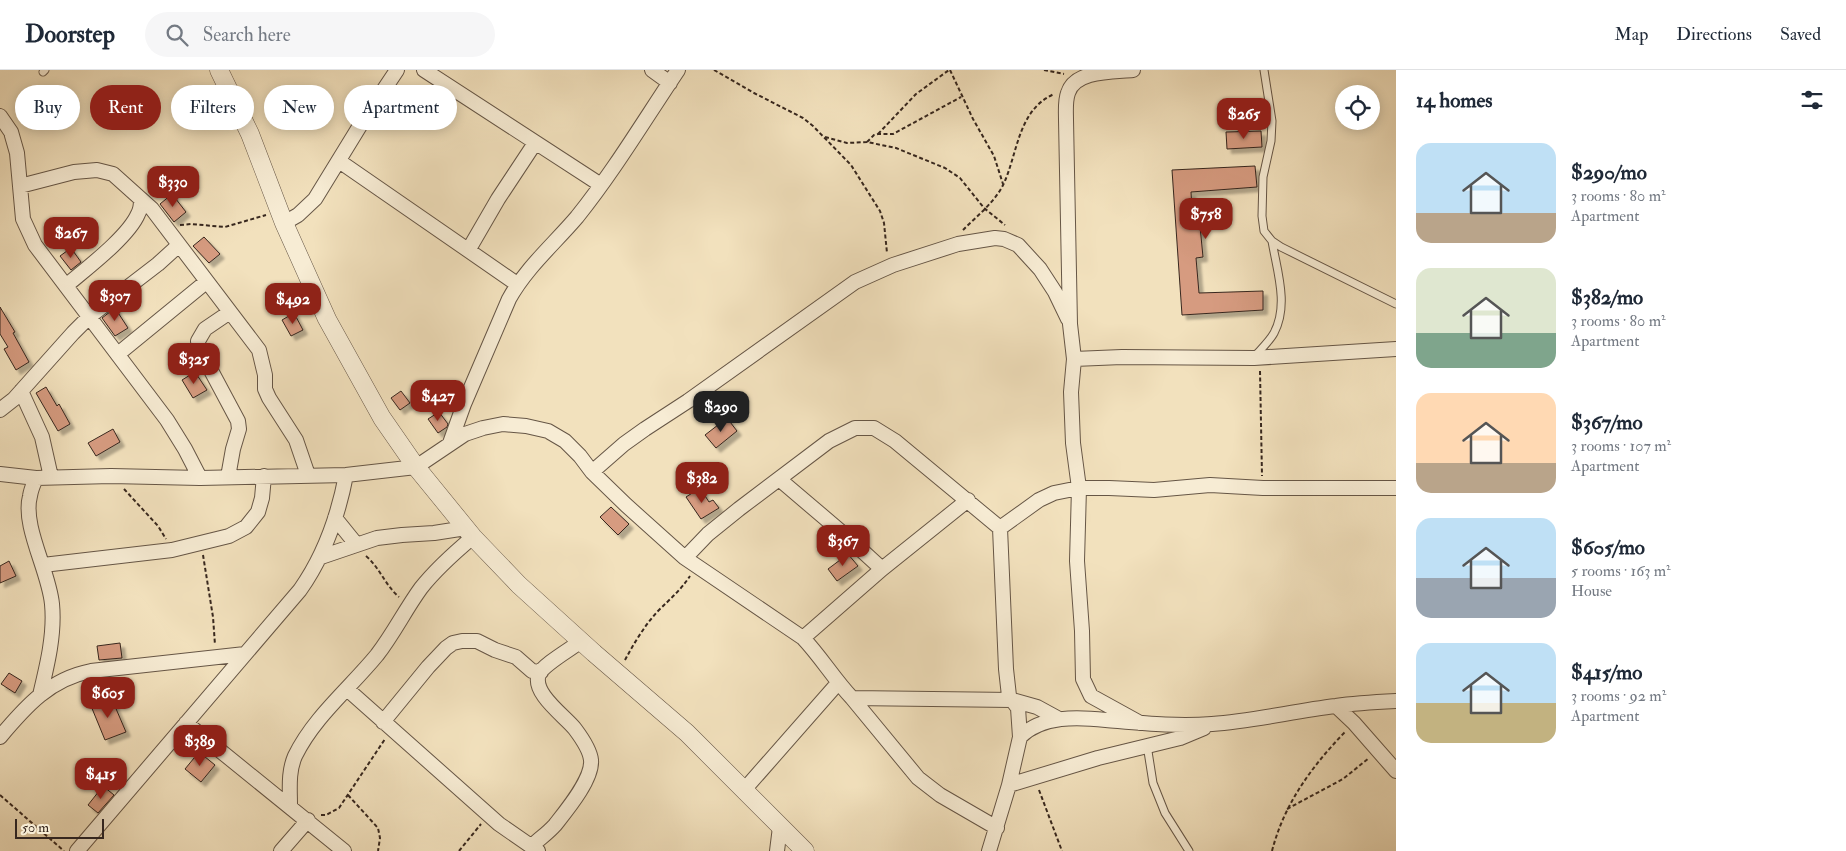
<!DOCTYPE html>
<meta charset="utf-8">
<style>
body{margin:0;font-family:"IM FELL Double Pica",serif;background:#f6f6f7;color:#1f2937;height:100vh;display:flex;flex-direction:column;font-size:19px;white-space:nowrap}
*{box-sizing:border-box;margin:0}
p{font-size:16px;color:#747a83}
.icon{flex:none;width:28px;height:28px;fill:none;stroke:currentColor;stroke-width:2;stroke-linecap:round;stroke-linejoin:round}
.map{position:relative;flex:1;overflow:hidden}
.drawer{display:flex;flex-direction:column;background:#fff;width:450px}
.drawer>*{flex:none}
.hud{position:absolute;left:15px;top:15px;width:475px;height:45px;display:flex;gap:10px}
.controls{position:absolute;left:1335px;top:15px;display:grid;gap:10px}
.controls a{display:grid;place-items:center;width:45px;height:45px;border-radius:50%;background:#fff;box-shadow:0 2px 12px #0003;font-size:25px}
.scale{position:absolute;left:15px;bottom:12px;width:89px;box-sizing:border-box;padding-left:5px;border:2px solid #37271e;border-top:0;font-size:14px;line-height:18px;white-space:nowrap;color:#37271e;-webkit-text-stroke:4px #f7ecd4;paint-order:stroke}
.price{position:absolute;translate:-50% -42px;padding:0 11px;border-radius:10px;background:#8f2418;color:#fff;font-size:16px;line-height:32px;filter:drop-shadow(0 1px 2px #0008)}
.price::after{content:'';position:absolute;left:50%;top:30px;width:15px;height:11px;margin-left:-8px;background:inherit;clip-path:polygon(0 0,100% 0,50% 100%)}
.price.active{background:#222;color:#fff}
ul{padding:0;list-style:none}
li{display:flex;align-items:center;gap:15px;height:125px;padding:0 20px}
li span{display:grid;place-items:center;flex:none;width:140px;height:100px;border-radius:15px;color:#555}
li>.icon{margin-inline-start:auto}
span .icon{width:60px;height:60px;fill:#fffc;stroke-width:1}
li b{font-size:21px}
h2{display:flex;justify-content:space-between;align-items:center;height:60px;padding:0 20px;font-size:21px}
.tag{padding:0 18px;border-radius:22px;background:#fff;box-shadow:0 2px 12px #0003;font-size:18px;line-height:45px}
.tag.active{background:#8f2418;color:#fff}
header{display:flex;align-items:center;gap:30px;box-sizing:border-box;height:70px;padding:0 25px;background:#fff;border-bottom:1px solid #e0e1e3}
header strong{font-size:24px}
nav{display:flex;gap:28px;margin-inline-start:auto;font-size:18px}
.search{width:350px;height:45px;background:#f6f6f7;display:flex;align-items:center;gap:12px;box-sizing:border-box;padding:0 18px;border-radius:28px;color:#747a83;font-size:19px}
main{display:flex;flex:1;min-height:0}
.map>svg:first-child{display:block}
.building{fill:#d69b80;stroke:#37271e;filter:url(#shadow)}
.lines{fill:none;stroke-linecap:round;stroke-linejoin:round}
.service-casing{stroke:#665646;stroke-width:9}
.minor-casing{stroke:#665646;stroke-width:16}
.tertiary-casing{stroke:#665646;stroke-width:19}
.path{stroke:#37271e;stroke-width:2;stroke-dasharray:4 2.5;stroke-linecap:butt}
.service{stroke:#f7ecd4;stroke-width:7}
.minor{stroke:#f7ecd4;stroke-width:14}
.tertiary{stroke:#f7ecd4;stroke-width:18}
</style>
<header>
<strong>Doorstep</strong>
<div class="search"><svg class="icon" aria-label="search" viewBox="0 0 24 24"><circle cx="10" cy="10" r="6"/><path d="M15 15l6 6"/></svg>Search here</div>
<nav><a>Map</a><a>Directions</a><a>Saved</a></nav>
</header>
<main>
<div class="map">
<svg width="1396" height="781" viewBox="0 0 1396 781">
<defs>
<filter id="shadow"><feDropShadow dx="4.5" dy="4.5" stdDeviation="1" flood-color="#0004"/></filter>
</defs>
<rect width="100%" height="100%" fill="#f2e1bd"/>
<filter id="stains"><feTurbulence type="fractalNoise" baseFrequency=".004" numOctaves="4"/><feColorMatrix values="0 0 0 0 .2 0 0 0 0 .09 0 0 0 0 .02 0 0 0 .5 -.17"/></filter>
<radialGradient id="worn" r=".72"><stop offset=".6" stop-color="#630" stop-opacity="0"/><stop offset="1" stop-color="#630" stop-opacity=".3"/></radialGradient>
<path class="building" d="M1261 61 1262 77 1227 79 1226 62Z
M1255 96 1257 117 1191 122 1193 156H1200L1203 187 1196 188 1199 223 1263 221V240L1182 245 1172 100Z
M172 124 186 142 174 152 160 134Z
M204 167 220 184 209 193 193 176Z
M71 178 81 192 71 200 60 186Z
M0 237 15 262 13 263 29 292 16 300 4 279 8 277 0 264Z
M115 238 128 258 115 266 102 248Z
M294 243 303 260 291 266 282 250Z
M195 302 207 320 193 328 182 310Z
M46 317 57 336 59 334 70 354 58 361 36 323Z
M401 321 410 333 400 340 391 328Z
M439 342 448 354 447 357 438 363 428 349Z
M727 348 737 361 716 378 705 365Z
M113 359 120 372 96 386 88 373Z
M700 418 709 432 713 430 719 438 701 449 686 427Z
M611 437 629 454 618 465 600 447Z
M848 484 858 496 837 511 828 499Z
M9 491 16 506 0 513V496Z
M120 573 122 588 99 590 97 576Z
M9 603 22 611 15 623 1 614Z
M111 627 126 662 105 670 91 636Z
M199 682 215 695 201 712 185 699Z
M103 716 114 725 98 743 88 735Z"/>
<g class="lines">
<g class="service-casing">
<path id="service" d="M1264 0 1272 51 1271 71 1263 107 1262 146 1264 161 1272 171 1281 177 1396 234
M43 2 45 0
M1254 287C1260 280 1269 272 1274 263 1289 235 1277 201 1272 171
M1147 675 1153 713 1165 743 1189 781"/>
</g>
<g class="minor-casing">
<path id="minor" d="M424 0 601 115
M652 0 670 13
M1133 0C1113 2 1075 0 1068 23 1065 31 1066 41 1066 50L1070 254 1074 289 1071 322 1073 373 1079 418 1077 491 1082 561 1083 609 1091 626 1140 653
M0 46 11 62 17 83 23 149 35 175 167 350 185 379 200 408
M339 91 517 214
M20 116 74 102 97 100 113 104 152 139 259 280 265 305V319L269 328 296 370 308 405
M284 153 298 145 315 129 361 54 397 0
M469 179 498 129 535 73
M67 215C87 198 128 167 138 144 141 139 141 134 141 129
M118 284 206 212
M1074 289 1122 287 1254 288 1396 279
M21 321 42 367 51 407
M0 340 14 329 73 263 89 247 158 194 179 175
M450 373 464 334 509 229C526 198 554 174 577 147 614 101 645 49 678 0
M592 402 624 374 645 359 688 331 855 212 893 195 958 174 995 168 1004 169 1018 175 1040 199 1055 222 1068 249
M0 404 36 408 111 406 200 408 346 405 416 397 465 364 483 358 503 354 526 356 548 361 565 371 580 386 592 402 626 435 685 488 803 568C821 587 834 609 852 628L1012 630 1037 637 1059 649
M228 407 233 379 239 359 238 351 199 278 198 271 205 259 230 242
M36 408C34 413 31 419 30 426 22 456 49 501 52 534 55 564 47 596 40 625
M779 409 846 466 882 499
M335 448 356 474
M1000 458 1039 430 1054 423 1079 418H1109L1154 420 1210 415 1263 418H1396
M321 487 377 468 402 465 434 463 466 458
M685 488 708 464 739 439 829 371 855 358H874L895 371 1000 458 1006 599 1009 626 1018 638 1020 667
M43 495 172 480 229 466 246 457 258 442 262 428 264 406
M803 568 882 499 968 430
M347 619 499 754 538 781
M852 628 918 708 940 725 997 758
M1336 636 1354 653 1396 701
M383 652 428 597 446 578 453 573 462 571H477L495 580 516 587 532 601 541 602
M186 653 344 781
M0 667C26 636 50 609 91 601L245 584
M1009 715 1098 688 1180 668 1204 658
M744 720 838 613
M290 735C290 719 288 702 295 686 314 647 350 618 377 585 394 563 405 540 421 518 436 499 454 483 473 467
M532 776C539 769 548 763 555 755 566 741 593 709 591 690 590 680 581 667 575 659 566 647 531 623 539 604 544 594 571 579 581 571
M77 781 300 520C324 486 338 447 346 405
M281 781 308 750
M777 781 780 757
M989 781 1009 715 1020 667C1042 645 1078 647 1106 650 1141 653 1177 657 1212 654 1254 651 1294 641 1336 636 1356 633 1376 632 1396 631"/>
</g>
<g class="tertiary-casing">
<path id="tertiary" d="M219 0 250 64 284 153 327 249 382 348 416 397 473 467 519 515 594 583 687 663 805 781"/>
</g>
<path class="path" d="M714 0 754 23 803 48 813 56 851 95 880 141 884 153 887 183
M950 0 973 49 994 86 1003 114
M1044 0 1064 4
M878 64 916 24 949 0
M825 67 847 73 867 72 896 78 945 98 960 108 984 138 1005 155
M867 72 874 65 878 64H893L961 27
M180 155 191 154 225 157 266 145
M963 160C977 146 996 131 1004 113 1018 82 1018 40 1054 24
M1260 301 1262 406
M124 419 158 456 166 469
M203 485 213 547 215 575
M366 486C380 498 385 515 399 527
M625 590C634 573 645 555 658 541 671 528 680 521 690 506
M1039 720 1062 781
M0 725 64 781
M348 725 378 758 380 768 378 781
M1287 739 1343 709 1369 688
M321 745H326L339 738 385 669
M459 781 481 754
M1272 781C1284 734 1312 696 1345 662"/>
<use href="#service" class="service"/>
<use href="#minor" class="minor"/>
<use href="#tertiary" class="tertiary"/>
</g>
<rect width="100%" height="100%" filter="url(#stains)"/>
<rect width="100%" height="100%" fill="url(#worn)"/>
</svg>
<div class="controls">
<a><svg class="icon" aria-label="locate" viewBox="0 0 24 24"><circle cx="12" cy="12" r="6"/><path d="M12 2v4M12 18v4M2 12h4M18 12h4"/></svg></a>
</div>
<div class="scale">50 m</div>
<b class="price" style="left:1244px;top:70px">$265</b>
<b class="price" style="left:173px;top:138px">$330</b>
<b class="price" style="left:1206px;top:170px">$758</b>
<b class="price" style="left:71px;top:189px">$267</b>
<b class="price" style="left:115px;top:252px">$307</b>
<b class="price" style="left:293px;top:255px">$492</b>
<b class="price" style="left:194px;top:315px">$325</b>
<b class="price" style="left:438px;top:352px">$427</b>
<b class="price active" style="left:721px;top:363px">$290</b>
<b class="price" style="left:702px;top:434px">$382</b>
<b class="price" style="left:843px;top:497px">$367</b>
<b class="price" style="left:108px;top:649px">$605</b>
<b class="price" style="left:200px;top:697px">$389</b>
<b class="price" style="left:101px;top:730px">$415</b>
<div class="hud">
<a class="tag">Buy</a>
<a class="tag active">Rent</a>
<a class="tag">Filters</a>
<a class="tag">New</a>
<a class="tag">Apartment</a>
</div>
</div>
<section class="drawer">
<h2>14 homes<svg class="icon" aria-label="filters" viewBox="0 0 24 24"><path d="M4 7h16M4 17h16"/><circle cx="9" cy="7" r="2"/><circle cx="15" cy="17" r="2"/></svg></h2>
<ul>
<li><span style="background:linear-gradient(#bfe0f5 70%,#b9a48a 0)"><svg class="icon" aria-label="home" viewBox="0 0 24 24"><path d="M3 11l9-7 9 7M6 9v11h12V9"/></svg></span><div><b>$290/mo</b><p>3 rooms · 80 m²</p><p>Apartment</p></div></li>
<li><span style="background:linear-gradient(#dfe7d0 65%,#7fa58c 0)"><svg class="icon" aria-label="home" viewBox="0 0 24 24"><path d="M3 11l9-7 9 7M6 9v11h12V9"/></svg></span><div><b>$382/mo</b><p>3 rooms · 80 m²</p><p>Apartment</p></div></li>
<li><span style="background:linear-gradient(#ffd9b3 70%,#b9a48a 0)"><svg class="icon" aria-label="home" viewBox="0 0 24 24"><path d="M3 11l9-7 9 7M6 9v11h12V9"/></svg></span><div><b>$367/mo</b><p>3 rooms · 107 m²</p><p>Apartment</p></div></li>
<li><span style="background:linear-gradient(#bfe0f5 60%,#9aa5b1 0)"><svg class="icon" aria-label="home" viewBox="0 0 24 24"><path d="M3 11l9-7 9 7M6 9v11h12V9"/></svg></span><div><b>$605/mo</b><p>5 rooms · 163 m²</p><p>House</p></div></li>
<li><span style="background:linear-gradient(#bfe0f5 60%,#c2b280 0)"><svg class="icon" aria-label="home" viewBox="0 0 24 24"><path d="M3 11l9-7 9 7M6 9v11h12V9"/></svg></span><div><b>$415/mo</b><p>3 rooms · 92 m²</p><p>Apartment</p></div></li>
</ul>
</section>
</main>
